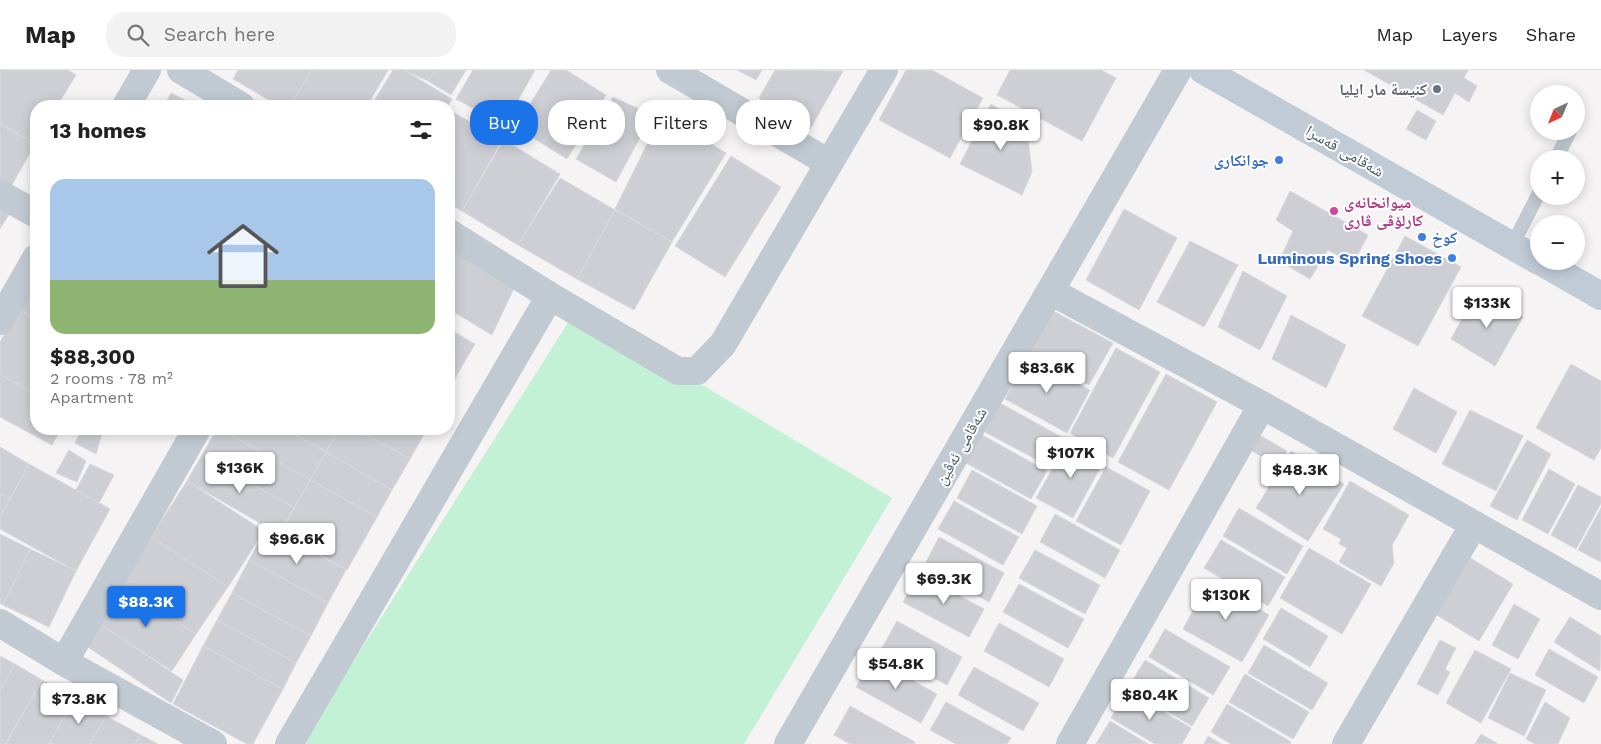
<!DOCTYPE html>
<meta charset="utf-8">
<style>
body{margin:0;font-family:"Work Sans","Noto Naskh Arabic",sans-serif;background:#f2f2f2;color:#222;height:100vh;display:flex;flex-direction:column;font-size:19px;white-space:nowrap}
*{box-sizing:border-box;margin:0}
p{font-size:16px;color:#767676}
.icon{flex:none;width:28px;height:28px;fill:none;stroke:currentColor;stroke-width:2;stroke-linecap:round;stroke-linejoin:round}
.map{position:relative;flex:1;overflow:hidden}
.panel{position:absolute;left:30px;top:30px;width:425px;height:335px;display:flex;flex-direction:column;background:#fff;border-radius:20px;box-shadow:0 2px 12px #0003}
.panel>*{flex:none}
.banner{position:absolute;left:470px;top:30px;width:475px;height:45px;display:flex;gap:10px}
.needle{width:32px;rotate:223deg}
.fabs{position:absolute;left:1530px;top:15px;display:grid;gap:10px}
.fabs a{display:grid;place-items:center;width:55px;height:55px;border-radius:50%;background:#fff;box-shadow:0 2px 12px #0003;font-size:25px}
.price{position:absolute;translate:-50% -42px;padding:0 11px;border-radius:5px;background:#fff;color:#222;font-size:16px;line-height:32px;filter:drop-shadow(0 1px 2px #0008)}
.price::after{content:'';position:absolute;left:50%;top:30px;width:15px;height:11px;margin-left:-8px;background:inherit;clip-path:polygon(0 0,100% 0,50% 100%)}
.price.active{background:#1a73e8;color:#fff}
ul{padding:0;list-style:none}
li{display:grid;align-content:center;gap:10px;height:265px;padding:0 20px}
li+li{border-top:1px solid #e0e0e0}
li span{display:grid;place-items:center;height:155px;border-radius:15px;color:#555}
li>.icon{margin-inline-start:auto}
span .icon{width:90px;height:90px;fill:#fffc;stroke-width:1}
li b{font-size:21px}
h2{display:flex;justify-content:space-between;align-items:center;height:60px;padding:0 20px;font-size:21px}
.tag{padding:0 18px;border-radius:20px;background:#fff;box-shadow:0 2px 12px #0003;font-size:18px;line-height:45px}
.tag.active{background:#1a73e8;color:#fff}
header{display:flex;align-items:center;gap:30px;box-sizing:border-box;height:70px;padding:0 25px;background:#fff;border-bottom:1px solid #e0e0e0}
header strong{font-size:24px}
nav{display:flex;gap:28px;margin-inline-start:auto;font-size:18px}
.search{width:350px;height:45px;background:#f2f2f2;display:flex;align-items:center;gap:12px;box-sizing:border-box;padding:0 18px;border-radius:20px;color:#767676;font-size:19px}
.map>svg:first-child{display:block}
.green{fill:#c3f1d5}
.building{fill:#cdcfd5;stroke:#d7d9de}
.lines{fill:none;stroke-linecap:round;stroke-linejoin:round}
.lane{stroke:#c1cad2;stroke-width:14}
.street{stroke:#c1cad2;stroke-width:28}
.secondary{stroke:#c1cbd6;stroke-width:28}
.worship-dot{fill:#6b7280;stroke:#fff;stroke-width:2}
.shop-dot{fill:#3f7fe0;stroke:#fff;stroke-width:2}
.hotel-dot{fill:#d1479c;stroke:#fff;stroke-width:2}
.labels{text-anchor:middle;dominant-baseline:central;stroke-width:4;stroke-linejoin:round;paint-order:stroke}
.worship-label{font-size:16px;font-weight:bold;fill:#5b616d;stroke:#fff;text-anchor:end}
.street-label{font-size:16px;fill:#4a5661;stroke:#fff}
.shop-label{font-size:16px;font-weight:bold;fill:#366cbe;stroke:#fff;text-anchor:end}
.hotel-label{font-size:16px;font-weight:bold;fill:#b23c85;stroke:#fff;text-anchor:start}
</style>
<header>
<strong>Map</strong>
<div class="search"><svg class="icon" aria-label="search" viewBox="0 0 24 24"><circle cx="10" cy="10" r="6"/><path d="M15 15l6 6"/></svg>Search here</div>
<nav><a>Map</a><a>Layers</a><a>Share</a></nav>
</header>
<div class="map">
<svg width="1601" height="674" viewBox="0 0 1601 674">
<rect width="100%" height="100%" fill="#f5f3f3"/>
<path class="green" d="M576 240 892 428 744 674H301Z"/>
<path class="building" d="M0 0H68L76 5 57 36H36L35 74 0 53Z
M238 0H312L290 36H279L233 9Z
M312 0H388L367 36H290Z
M393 0H404L452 29 448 36H371Z
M404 0H435L428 11Z
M435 0H466L451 25 428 11Z
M473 0H535L504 55 456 29Z
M551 0H566L606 25 567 89 516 57Z
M737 0H762L756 10Z
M775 0 843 1 809 61 759 28Z
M906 0H932L983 28 950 88 879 50Z
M1010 0H1101L1116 8 1082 71 997 25Z
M1364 0H1468L1464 8 1477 16 1469 32 1455 23 1443 45Z
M171 23 197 36H164Z
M613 27 652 45 616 112 576 89Z
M991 34 1022 53 1028 67 1032 102 1022 125 960 94Z
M449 40 502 70 462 141 449 133Z
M1417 40 1436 51 1426 70 1406 59Z
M662 44 726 83 672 172 615 139Z
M0 54 35 74 8 122 0 117Z
M504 70 560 104 518 175 462 141Z
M731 86 781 117 725 207 675 176Z
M560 108 615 140 577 209 518 175Z
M1290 121 1368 165 1353 194 1328 180 1310 209 1279 191 1293 161 1276 150Z
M1124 139 1177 168 1139 240 1086 210Z
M0 140 9 144 0 159Z
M615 140 672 172 634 240 577 209Z
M1405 166 1461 197 1418 276 1362 246Z
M1190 171 1238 195 1204 257 1157 232Z
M449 173 517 212 492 265 449 239Z
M1243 201 1287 226 1260 280 1218 257Z
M36 206V249L18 239Z
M1477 222 1523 247 1495 296 1451 269Z
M18 239 36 249V324L0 304V272Z
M1053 241 1113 273 1089 315 1030 283Z
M1291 245 1346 275 1326 318 1272 289Z
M449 259 475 274 458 303 449 298Z
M1116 278 1160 302 1113 388 1070 363Z
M1028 286 1090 320 1067 363 1005 329Z
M1571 294 1601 311V378L1594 390 1536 358Z
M449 298 458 303 449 320Z
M0 304 36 324V359H61L52 375 0 347Z
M1166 304 1217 332 1169 420 1118 392Z
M1414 318 1457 342 1436 383 1393 359Z
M1000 333 1065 369 1050 397 985 362Z
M1470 340 1523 366 1496 421 1442 394Z
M82 359H101L103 360 96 384 75 373Z
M217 359H221L310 410 294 438 202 385Z
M221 359H285L326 382 310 410Z
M285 359H339L326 382Z
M339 359H356L410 389 392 420 326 382Z
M356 359H427L410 389Z
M1256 363 1287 381 1278 396 1247 378Z
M982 365 1047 401 1031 429 966 393Z
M1069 369 1105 389 1073 448 1036 428Z
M1527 370 1551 384 1517 450 1490 436Z
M0 377 29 394 10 429 0 423Z
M69 380 86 391 77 412 56 403Z
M1291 381 1344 414 1308 471 1256 438Z
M326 382 392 420 377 447 310 410Z
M202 385 294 438 279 464 187 411Z
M29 394 110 439 76 501 0 459V447Z
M90 394 114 405 99 433 76 420Z
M1106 397 1150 421 1121 475 1076 451Z
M1549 399 1575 414 1548 464 1522 450Z
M972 400 1037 436 1022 464 957 428Z
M310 410 377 447 347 500 281 462Z
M187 411 264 461 228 517 151 467Z
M1350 411 1409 445 1392 475 1394 493 1381 516 1339 492 1347 478 1339 474 1341 469 1323 459Z
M1578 415 1601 427V433L1576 479 1551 465Z
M0 423 10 429 0 447Z
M954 431 1019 467 1003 495 938 459Z
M1239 438 1303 476 1287 504 1223 466Z
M1601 438V492L1578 480Z
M1055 444 1120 480 1105 508 1040 472Z
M267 457 346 500 328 533 249 490Z
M0 464 30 479 3 535 0 533Z
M151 467 228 517 196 564 120 514Z
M939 467 1004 503 989 532 924 496Z
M1221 470 1285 507 1268 536 1204 498Z
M1309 478 1371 514 1342 564 1280 528Z
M30 479 76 501 49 557 3 535Z
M1035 480 1100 515 1085 544 1019 508Z
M1467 486 1513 514 1479 571 1432 542Z
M249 490 328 533 311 566 232 523Z
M919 504 984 539 969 567 903 532Z
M1210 510 1269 545 1242 592 1183 559Z
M120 514 196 564 172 601 96 551Z
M1019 514 1084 549 1068 578 1003 542Z
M232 523 311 566 296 593 217 550Z
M1514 534 1540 549 1518 589 1492 575Z
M1281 538 1328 566 1310 597 1263 569Z
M1570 547 1601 566 1600 601 1554 572Z
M217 550 296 593 283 619 203 576Z
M96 551 183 610 171 633 82 573Z
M897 551 962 587 947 615 881 580Z
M999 553 1064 589 1049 617 984 581Z
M1165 559 1230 597 1213 625 1149 587Z
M1440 570 1456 578 1445 599 1450 602 1438 625 1417 614Z
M1264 575 1328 613 1312 640 1248 603Z
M203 576 283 619 253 674H247L173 634Z
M1549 579 1598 607 1584 633 1535 605Z
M1475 580 1511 599 1481 653 1446 633Z
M0 586 15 594 0 620Z
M872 588 937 624 921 653 856 617Z
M1145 590 1209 628 1192 656 1128 618Z
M15 594 42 610 5 674H0V620Z
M974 597 1039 633 1023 661 958 625Z
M1510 603 1546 620 1524 666 1488 648Z
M1245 604 1309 642 1293 669 1229 632Z
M42 610 75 628 49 674H6Z
M1127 620 1191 658 1182 674H1155L1111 648Z
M75 628 106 646 90 674H49Z
M946 632 1011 668 1007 674H956L930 660Z
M1545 632 1570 648 1558 674H1535L1526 669Z
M1227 634 1291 672 1290 674H1231L1211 662Z
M850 636 915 672 914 674H850L834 665Z
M106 646 141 665 135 674H90Z
M1110 651 1148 674H1096Z
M1481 664 1498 674H1475Z
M141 665 158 674H135Z
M1208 666 1221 674H1204Z"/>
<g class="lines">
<path class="lane" d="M1556 89 1570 61
M1512 176 1539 123"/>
<path class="street" d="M181 0 241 36
M670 0 829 93
M126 36 147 0
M0 124 36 144
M449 163 550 226 678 301H697L723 274 884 0
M1050 221 1262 335 1601 526
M0 251 36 188
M0 553 64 592 213 674
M64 592 197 359
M289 674 550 226
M788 674 1178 0
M1070 674 1262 335
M1346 674 1474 454"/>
<path class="secondary" d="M1203 0 1539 191
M1540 191 1601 226"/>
</g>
<circle class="worship-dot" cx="1437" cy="19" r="5"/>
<g class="shop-dot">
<circle cx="1279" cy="90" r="5"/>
<circle cx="1422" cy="167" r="5"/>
<circle cx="1452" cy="188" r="5"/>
</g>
<circle class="hotel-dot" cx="1334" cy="141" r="5"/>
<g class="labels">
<g class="worship-label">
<text x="1427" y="19">كنيسة مار ايليا</text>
</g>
<g class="street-label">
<text transform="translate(1345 81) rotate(30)">شەقامی قەسرا</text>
<text transform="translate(961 376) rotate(-60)">شەقامی ئەڤین</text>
</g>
<g class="shop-label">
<text x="1269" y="90">جوانکاری</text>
<text x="1432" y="167" text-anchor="start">کوخ</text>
<text x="1442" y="188">Luminous Spring Shoes</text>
</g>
<g class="hotel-label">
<text x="1344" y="132">میوانخانەی<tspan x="1344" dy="18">کارلۆڤی ڤاری</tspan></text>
</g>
</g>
</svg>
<div class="fabs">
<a><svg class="needle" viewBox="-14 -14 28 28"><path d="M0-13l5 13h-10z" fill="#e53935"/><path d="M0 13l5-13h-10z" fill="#767676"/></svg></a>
<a>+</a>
<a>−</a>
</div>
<b class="price" style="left:1001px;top:81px">$90.8K</b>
<b class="price" style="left:1487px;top:259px">$133K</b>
<b class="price" style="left:1047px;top:324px">$83.6K</b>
<b class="price" style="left:1071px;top:409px">$107K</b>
<b class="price" style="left:240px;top:424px">$136K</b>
<b class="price" style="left:1300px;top:426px">$48.3K</b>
<b class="price" style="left:297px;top:495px">$96.6K</b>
<b class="price" style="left:944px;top:535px">$69.3K</b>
<b class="price" style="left:1226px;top:551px">$130K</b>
<b class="price active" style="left:146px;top:558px">$88.3K</b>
<b class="price" style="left:896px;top:620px">$54.8K</b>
<b class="price" style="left:1150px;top:651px">$80.4K</b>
<b class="price" style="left:79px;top:655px">$73.8K</b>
<div class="banner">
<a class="tag active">Buy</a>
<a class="tag">Rent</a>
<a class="tag">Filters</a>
<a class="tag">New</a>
</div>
<section class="panel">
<h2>13 homes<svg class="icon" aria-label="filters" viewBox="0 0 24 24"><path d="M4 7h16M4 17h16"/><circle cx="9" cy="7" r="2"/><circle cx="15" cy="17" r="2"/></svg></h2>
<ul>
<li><span style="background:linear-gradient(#a9c7e8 65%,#8fb573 0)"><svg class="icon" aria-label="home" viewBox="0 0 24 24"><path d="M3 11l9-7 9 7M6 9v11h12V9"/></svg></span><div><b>$88,300</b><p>2 rooms · 78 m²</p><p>Apartment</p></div></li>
</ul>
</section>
</div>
